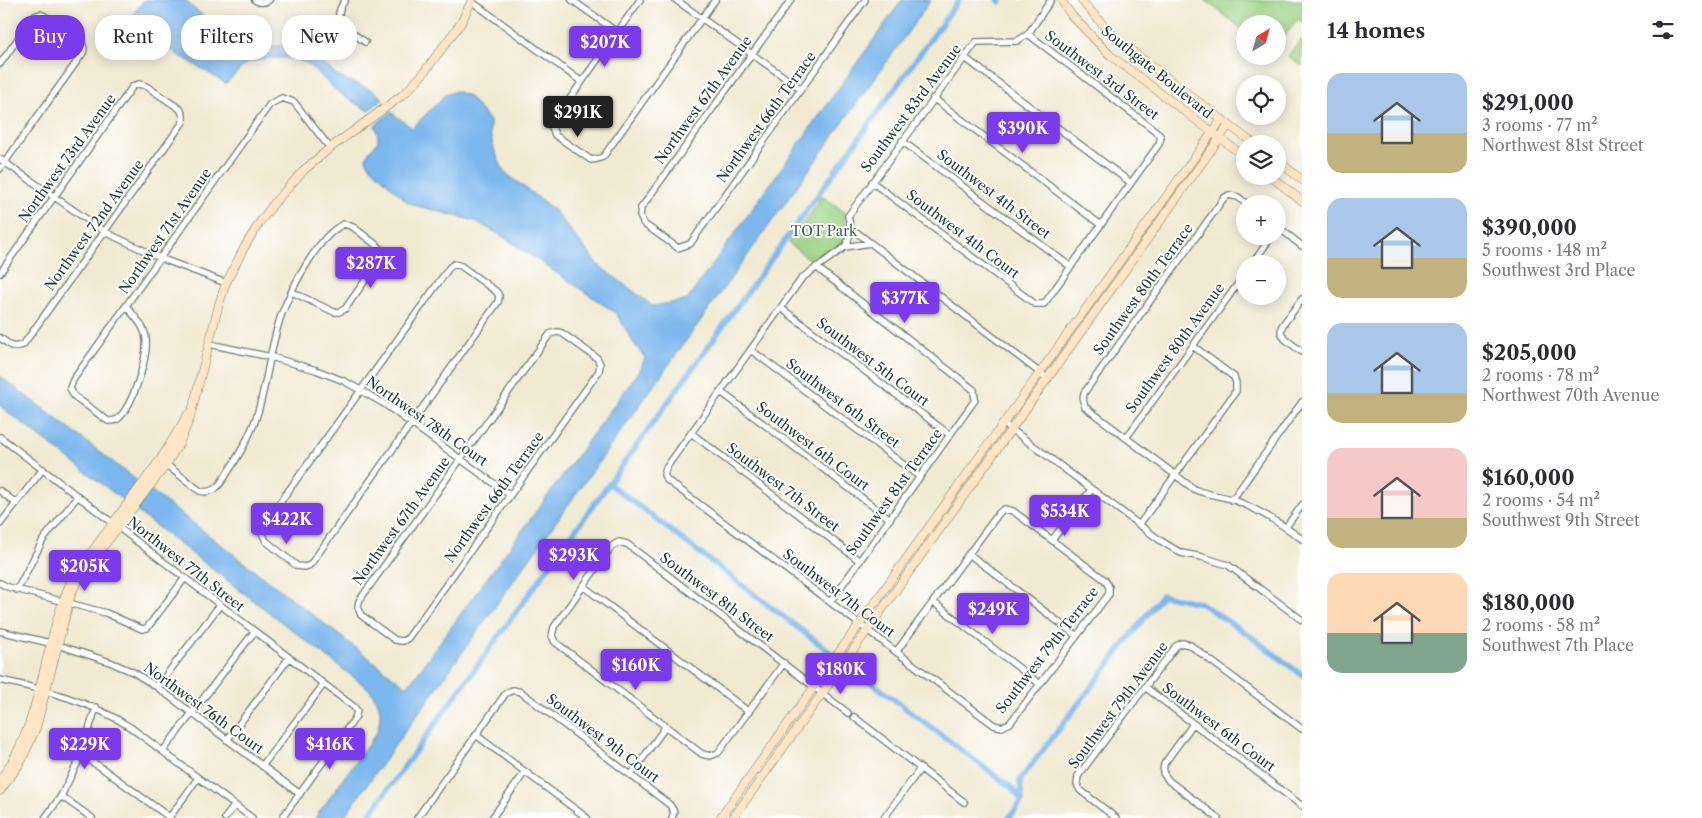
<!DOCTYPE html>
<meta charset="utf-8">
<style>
body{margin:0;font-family:"Libre Caslon Text",serif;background:#f2f2f3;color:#2b2b33;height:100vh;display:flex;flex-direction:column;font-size:19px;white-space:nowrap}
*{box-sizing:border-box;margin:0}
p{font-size:16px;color:#7c7c81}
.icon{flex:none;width:28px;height:28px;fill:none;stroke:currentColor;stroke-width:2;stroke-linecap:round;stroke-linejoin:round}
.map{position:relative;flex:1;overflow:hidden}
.drawer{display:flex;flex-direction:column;background:#fff;width:400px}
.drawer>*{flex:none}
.hud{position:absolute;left:15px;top:15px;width:475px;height:45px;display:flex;gap:10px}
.needle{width:32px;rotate:37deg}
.tools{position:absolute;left:1236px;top:15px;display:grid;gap:10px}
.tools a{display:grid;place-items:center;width:50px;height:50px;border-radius:50%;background:#fff;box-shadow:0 2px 12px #0003;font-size:25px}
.price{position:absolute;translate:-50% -42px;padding:0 11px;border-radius:5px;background:#7c3aed;color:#fff;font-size:16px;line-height:32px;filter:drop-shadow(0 1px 2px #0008)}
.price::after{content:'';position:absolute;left:50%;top:30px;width:15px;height:11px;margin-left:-8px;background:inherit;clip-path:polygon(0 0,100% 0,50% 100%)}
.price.selected{background:#222;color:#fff}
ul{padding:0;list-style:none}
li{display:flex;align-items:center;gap:15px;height:125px;padding:0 25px}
li span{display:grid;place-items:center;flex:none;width:140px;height:100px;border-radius:15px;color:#555}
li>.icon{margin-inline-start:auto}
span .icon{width:60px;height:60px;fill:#fffc;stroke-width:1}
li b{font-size:21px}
h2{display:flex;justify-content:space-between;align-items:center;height:60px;padding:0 25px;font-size:21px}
.pill{padding:0 18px;border-radius:20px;background:#fff;box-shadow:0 2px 12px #0003;font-size:18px;line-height:45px}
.pill.selected{background:#7c3aed;color:#fff}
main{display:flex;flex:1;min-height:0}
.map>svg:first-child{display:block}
.green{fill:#9bd182;stroke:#5d875b}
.water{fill:#7bb7ed;stroke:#4d7a90}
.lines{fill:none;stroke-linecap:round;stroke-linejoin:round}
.canal{stroke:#7bb7ed;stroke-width:5.5}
.street-casing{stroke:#687a6b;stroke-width:8}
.secondary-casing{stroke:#687a6b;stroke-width:9}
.street{stroke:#fff;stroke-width:5.5}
.secondary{stroke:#fde5c5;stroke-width:8}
.labels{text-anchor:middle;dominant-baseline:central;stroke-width:4;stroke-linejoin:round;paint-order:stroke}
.street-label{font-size:14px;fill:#1f3d34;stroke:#fff}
.park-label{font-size:14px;fill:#3e6248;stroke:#fff}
</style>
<main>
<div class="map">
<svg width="1302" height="818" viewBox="0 0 1302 818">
<rect width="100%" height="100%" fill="#fff"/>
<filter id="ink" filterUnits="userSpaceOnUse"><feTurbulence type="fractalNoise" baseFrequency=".02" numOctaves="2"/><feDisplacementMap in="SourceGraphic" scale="10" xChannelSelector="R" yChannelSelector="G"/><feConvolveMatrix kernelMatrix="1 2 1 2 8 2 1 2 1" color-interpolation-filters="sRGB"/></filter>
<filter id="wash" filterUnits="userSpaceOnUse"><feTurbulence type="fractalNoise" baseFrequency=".0096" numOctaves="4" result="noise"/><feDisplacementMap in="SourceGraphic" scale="20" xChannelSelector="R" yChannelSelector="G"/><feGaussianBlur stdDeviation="1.12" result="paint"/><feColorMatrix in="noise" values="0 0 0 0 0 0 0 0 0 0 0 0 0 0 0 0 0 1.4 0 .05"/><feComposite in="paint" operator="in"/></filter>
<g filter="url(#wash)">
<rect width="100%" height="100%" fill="#f0ead2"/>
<path class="green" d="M1205 0H1302V22L1298 19 1278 44V24H1245V31Z
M1302 39V66L1288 56Z
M821 195 845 212 844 224 848 231 844 243 813 262 788 243 817 205Z"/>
<path class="water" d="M144 0H186C196 13 240 45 256 46 272 47 290 43 306 50 320 56 328 71 342 78 357 86 370 85 383 99L369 110 365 109 340 94 307 63 287 58H268L246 63 228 82 225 83C209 74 194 63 178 55 175 53 173 50 169 48 158 39 144 33 131 29 127 17 138 9 144 0Z
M902 0H931L343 818H315L377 732C382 710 382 707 369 689L135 510 151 491 407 687 640 370 645 358 633 342 616 313 499 234 475 221 414 205 406 201 369 165 366 159C370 142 384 149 375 125L391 112 412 128 445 95 456 91 468 96 490 121V133L494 149 504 172 553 209 598 265 653 306 687 300Z
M0 376 139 482 124 501 0 406Z"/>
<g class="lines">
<path class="canal" d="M998 0 1000 2 1001 0
M611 485 830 652
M851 667 1013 789 1022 801
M367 818 959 0
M1009 818 1022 801 1020 780 1162 595 1200 603 1249 635 1302 675"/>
</g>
</g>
<g filter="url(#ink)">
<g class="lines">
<g class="street-casing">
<path id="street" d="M255 0C259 3 265 3 269 0
M345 0C329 23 347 28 365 42
M572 0 617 32
M640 0 554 121 552 127 555 135 591 160 597 159 603 157 715 0
M676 0 801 89
M791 0 641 208 640 216 644 224 678 248 690 244 865 0
M471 1 582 82
M964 57 1131 183
M0 64 34 16 40 14 45 16 82 42 84 48 83 53 0 169
M933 98 1101 225
M902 141 1071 267
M0 159 105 232 160 258 226 283
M872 182 1035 304H1044L1159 144 1161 137 1157 132 1028 34
M1247 204 1238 197 1229 195 1224 198 1084 393 1083 400 1085 407 1194 489C1206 495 1218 495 1231 499 1257 508 1280 523 1302 539
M1278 227 1302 246
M851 228 1048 379
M870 243 845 247 802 278 666 468 664 475 667 480 994 725 1002 727 1010 723 1109 594V587L1105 580 1013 511 1004 509 999 513 896 652
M845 247C851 236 851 229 848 216L976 42 1017 41 1028 34 1051 0
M454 264 461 266 497 292 499 296 498 302 310 565 305 567 297 566 266 541 262 533 263 526 449 268Z
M1252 264 1272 236
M816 267 974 390 975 400 830 602
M0 273 133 86 139 84 146 86 180 109 183 115V122L23 345 13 347 0 338
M1302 299 1282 326 1281 332 1285 339 1302 352
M126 306C134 316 145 326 146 339 148 358 133 404 119 418 116 421 112 421 108 421L74 396 70 388 73 380 270 104 282 98 294 102 330 148
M781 308 950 435
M557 332 562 333 597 358 600 364 599 371 408 638 403 641 395 640 361 615 358 607 359 601 550 334Z
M209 344 271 357 316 370 344 381 383 403 510 495
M751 350 920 477
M721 392 890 519
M1003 423 1161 541 1181 553 1202 557 1228 565 1302 620
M691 433 860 561
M0 437 354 707 357 711 355 718 282 818
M1126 438 1245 274
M164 463 200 491C215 495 221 483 228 472 238 457 247 441 254 424 267 389 269 348 282 313 292 288 319 234 344 224L353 227 379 247 381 258 345 309 339 312H334L292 292
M0 491 16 503
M1232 500 1302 402
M0 524 43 469
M1139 525 1236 391V383L1234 377 1193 346
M1286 527 1302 505
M1052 540 1091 490
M969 554 1077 636
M0 583 8 587 106 613 142 629 147 628 150 624 185 578
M583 586 749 712
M17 590 43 540 78 496
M933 602 1040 684
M0 631 58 645 110 662 133 672 157 687 300 794
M784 663 718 753 710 756 702 754 555 642 552 636 554 627 612 546 619 542 627 544 848 713
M0 680C46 690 90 701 130 727L252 818
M157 687 220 605
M1145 687 1302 806
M854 717 964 802
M1193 724 1164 764 1163 773 1169 781 1218 818
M476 735 587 818
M227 740 289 658
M163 751 254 632
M81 756 99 766 169 817
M262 766 324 684
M631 775 666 726
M61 796 92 818
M45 818 61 796 81 756 96 707
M169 818 198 778
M225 818 235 805
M417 818 506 693 513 690 521 692 670 805 674 812 672 818
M492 818 525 772
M884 818 920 769
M1116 818 1080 790 1077 784 1078 776 1176 646 1182 643 1190 645 1302 729"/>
</g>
<g class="secondary-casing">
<path id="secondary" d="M1061 0 1072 16 1110 55 1245 157
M1081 0 1105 27 1120 42 1254 144
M1278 161 1302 180
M1270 176 1302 201
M0 780C44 722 42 642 73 577L160 460 188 414
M0 791 21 762 36 728 72 591 86 569 166 465 179 444 190 418 219 304 226 283 245 246 260 222 275 202 304 170 330 148 404 94 422 75 461 23 472 0
M720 818 1222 119
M733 818 1229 125"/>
</g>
<use href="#street" class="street"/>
<use href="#secondary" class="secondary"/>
</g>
</g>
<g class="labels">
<g class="street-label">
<text transform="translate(1157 72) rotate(39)">Southgate Boulevard</text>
<text transform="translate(1102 75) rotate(37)">Southwest 3rd Street</text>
<text transform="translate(703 100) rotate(-54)">Northwest 67th Avenue</text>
<text transform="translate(911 108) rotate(-53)">Southwest 83rd Avenue</text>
<text transform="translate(766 117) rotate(-54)">Northwest 66th Terrace</text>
<text transform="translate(67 158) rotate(-54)">Northwest 73rd Avenue</text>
<text transform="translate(994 194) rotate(37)">Southwest 4th Street</text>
<text transform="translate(94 225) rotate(-54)">Northwest 72nd Avenue</text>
<text transform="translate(165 231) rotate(-55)">Northwest 71st Avenue</text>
<text transform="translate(963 234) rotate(37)">Southwest 4th Court</text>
<text transform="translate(1143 289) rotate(-54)">Southwest 80th Terrace</text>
<text transform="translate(1175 348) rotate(-54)">Southwest 80th Avenue</text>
<text transform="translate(873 362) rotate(37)">Southwest 5th Court</text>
<text transform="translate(843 403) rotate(37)">Southwest 6th Street</text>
<text transform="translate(427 421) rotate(35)">Northwest 78th Court</text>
<text transform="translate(813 446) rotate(37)">Southwest 6th Court</text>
<text transform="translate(783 487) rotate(37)">Southwest 7th Street</text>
<text transform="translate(894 492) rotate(-54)">Southwest 81st Terrace</text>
<text transform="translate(494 497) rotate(-54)">Northwest 66th Terrace</text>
<text transform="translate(401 521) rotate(-54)">Northwest 67th Avenue</text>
<text transform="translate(186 564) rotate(38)">Northwest 77th Street</text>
<text transform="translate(839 593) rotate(37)">Southwest 7th Court</text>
<text transform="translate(717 597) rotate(37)">Southwest 8th Street</text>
<text transform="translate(1047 650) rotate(-52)">Southwest 79th Terrace</text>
<text transform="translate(1118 705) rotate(-53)">Southwest 79th Avenue</text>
<text transform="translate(204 708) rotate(36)">Northwest 76th Court</text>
<text transform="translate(1219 727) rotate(37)">Southwest 6th Court</text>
<text transform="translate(603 738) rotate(37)">Southwest 9th Court</text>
</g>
<g class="park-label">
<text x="824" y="231">TOT Park</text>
</g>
</g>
</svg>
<div class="tools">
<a><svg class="needle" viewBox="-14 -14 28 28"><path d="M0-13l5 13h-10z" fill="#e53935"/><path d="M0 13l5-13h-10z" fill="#7c7c81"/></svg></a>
<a><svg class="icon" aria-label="locate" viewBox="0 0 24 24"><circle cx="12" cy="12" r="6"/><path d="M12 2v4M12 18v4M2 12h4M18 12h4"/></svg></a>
<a><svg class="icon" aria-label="layers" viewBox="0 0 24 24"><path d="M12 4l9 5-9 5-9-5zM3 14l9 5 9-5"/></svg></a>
<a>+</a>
<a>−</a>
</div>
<b class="price" style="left:605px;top:68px">$207K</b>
<b class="price selected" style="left:578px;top:138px">$291K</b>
<b class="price" style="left:1023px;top:154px">$390K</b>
<b class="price" style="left:371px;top:289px">$287K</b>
<b class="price" style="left:905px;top:324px">$377K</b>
<b class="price" style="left:1065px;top:537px">$534K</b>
<b class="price" style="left:287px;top:545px">$422K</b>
<b class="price" style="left:574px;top:581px">$293K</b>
<b class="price" style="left:85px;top:592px">$205K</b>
<b class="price" style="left:993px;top:635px">$249K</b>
<b class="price" style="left:636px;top:691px">$160K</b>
<b class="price" style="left:841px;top:695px">$180K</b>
<b class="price" style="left:85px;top:770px">$229K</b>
<b class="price" style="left:330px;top:770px">$416K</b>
<div class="hud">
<a class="pill selected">Buy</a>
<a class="pill">Rent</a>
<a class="pill">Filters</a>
<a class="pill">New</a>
</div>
</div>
<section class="drawer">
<h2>14 homes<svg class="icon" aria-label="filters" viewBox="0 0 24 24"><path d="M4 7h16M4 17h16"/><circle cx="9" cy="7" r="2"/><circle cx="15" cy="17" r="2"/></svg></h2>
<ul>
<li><span style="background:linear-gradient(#a9c7e8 60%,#c2b280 0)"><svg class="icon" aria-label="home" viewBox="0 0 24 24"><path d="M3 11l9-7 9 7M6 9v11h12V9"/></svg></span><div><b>$291,000</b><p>3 rooms · 77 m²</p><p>Northwest 81st Street</p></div></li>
<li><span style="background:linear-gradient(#a9c7e8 60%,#c2b280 0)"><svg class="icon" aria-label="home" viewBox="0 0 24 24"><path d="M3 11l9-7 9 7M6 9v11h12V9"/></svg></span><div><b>$390,000</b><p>5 rooms · 148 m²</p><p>Southwest 3rd Place</p></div></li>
<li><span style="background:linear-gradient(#a9c7e8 70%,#c2b280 0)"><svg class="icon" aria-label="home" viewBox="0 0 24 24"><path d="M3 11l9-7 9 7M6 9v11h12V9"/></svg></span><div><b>$205,000</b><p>2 rooms · 78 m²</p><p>Northwest 70th Avenue</p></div></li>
<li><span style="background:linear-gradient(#f6c9c9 70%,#c2b280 0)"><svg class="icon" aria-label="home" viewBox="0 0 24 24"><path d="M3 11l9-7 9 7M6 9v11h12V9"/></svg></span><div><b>$160,000</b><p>2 rooms · 54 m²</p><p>Southwest 9th Street</p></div></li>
<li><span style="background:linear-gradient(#ffd9b3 60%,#7fa58c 0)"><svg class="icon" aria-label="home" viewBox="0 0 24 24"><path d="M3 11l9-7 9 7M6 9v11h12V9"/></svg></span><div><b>$180,000</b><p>2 rooms · 58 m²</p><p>Southwest 7th Place</p></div></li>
</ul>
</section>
</main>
